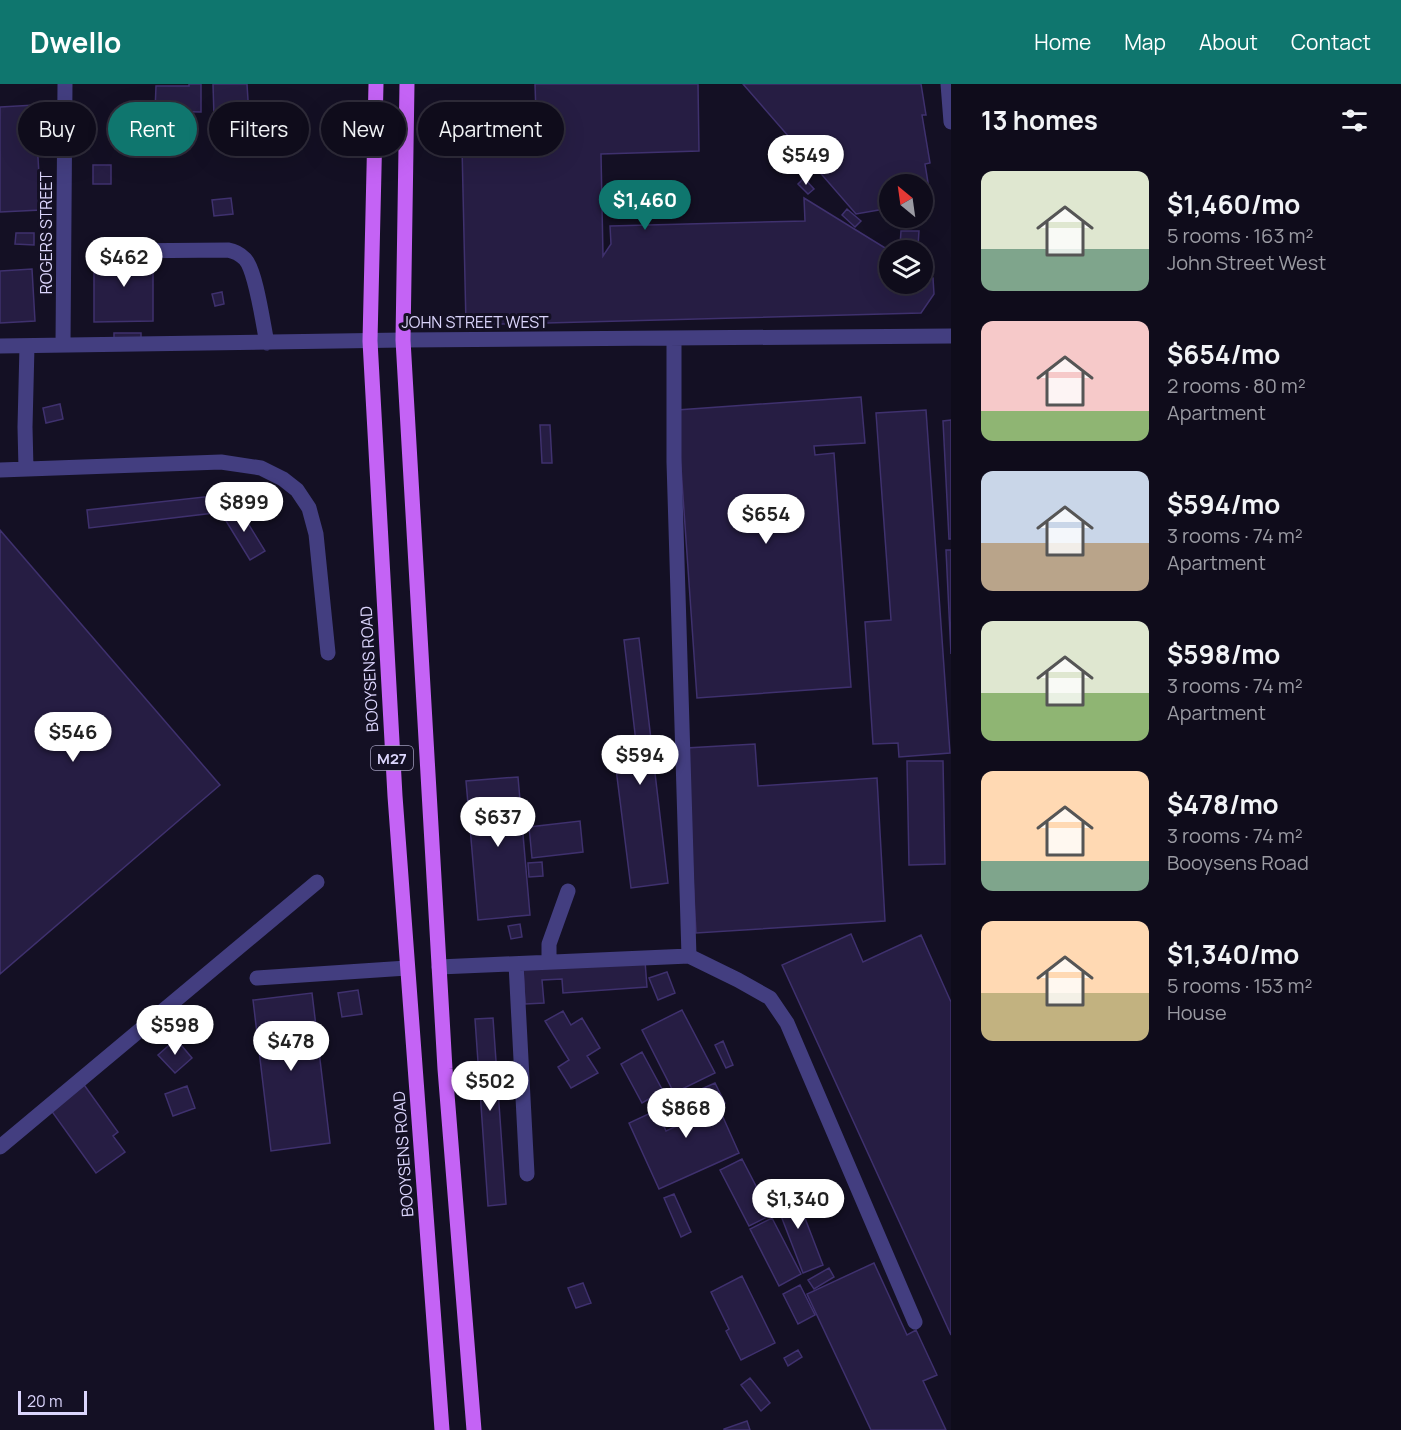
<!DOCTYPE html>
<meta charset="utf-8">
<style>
body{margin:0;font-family:Manrope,sans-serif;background:#1d1a28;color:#f1f3f6;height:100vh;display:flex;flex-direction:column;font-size:22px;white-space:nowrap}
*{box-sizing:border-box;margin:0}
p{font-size:20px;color:#9b9ba3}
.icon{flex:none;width:33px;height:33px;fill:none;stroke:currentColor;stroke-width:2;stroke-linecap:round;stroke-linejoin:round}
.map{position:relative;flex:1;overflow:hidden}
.side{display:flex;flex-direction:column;background:#0f0c1b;width:450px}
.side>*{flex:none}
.hud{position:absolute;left:18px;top:18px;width:570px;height:54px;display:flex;gap:12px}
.needle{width:39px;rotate:331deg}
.fabs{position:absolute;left:879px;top:90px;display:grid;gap:12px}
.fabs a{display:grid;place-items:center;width:54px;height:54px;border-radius:50%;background:#0f0c1b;box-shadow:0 6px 24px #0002,0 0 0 2px #2f2c3a;font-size:30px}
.scale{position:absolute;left:18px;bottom:15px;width:69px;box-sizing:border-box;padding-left:6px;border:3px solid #dbd5fc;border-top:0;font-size:16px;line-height:21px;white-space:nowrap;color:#dbd5fc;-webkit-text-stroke:4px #141024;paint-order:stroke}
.price{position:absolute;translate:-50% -51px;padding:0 14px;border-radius:21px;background:#fff;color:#222;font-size:20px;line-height:39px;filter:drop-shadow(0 2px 3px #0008)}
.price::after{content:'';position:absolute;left:50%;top:36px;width:18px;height:14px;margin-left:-9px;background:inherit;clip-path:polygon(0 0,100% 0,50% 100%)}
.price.current{background:#0f766e;color:#fff}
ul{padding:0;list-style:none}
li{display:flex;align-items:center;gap:18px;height:150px;padding:0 30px}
li span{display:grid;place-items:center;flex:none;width:168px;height:120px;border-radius:12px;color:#555}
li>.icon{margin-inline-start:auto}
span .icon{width:72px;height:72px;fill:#fffc;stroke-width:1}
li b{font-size:26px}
h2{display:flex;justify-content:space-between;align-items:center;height:72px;padding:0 30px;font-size:26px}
.tag{padding:0 21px;border-radius:27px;background:#0f0c1b;box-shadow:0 6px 24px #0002,0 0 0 2px #2f2c3a;font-size:21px;line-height:54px}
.tag.current{background:#0f766e;color:#fff}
header{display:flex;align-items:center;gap:36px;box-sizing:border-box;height:84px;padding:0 30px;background:#0f766e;color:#fff}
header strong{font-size:28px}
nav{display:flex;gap:33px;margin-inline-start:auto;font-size:21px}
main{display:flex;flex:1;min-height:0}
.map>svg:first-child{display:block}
.building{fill:#261d43;stroke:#3f316e;stroke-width:1.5}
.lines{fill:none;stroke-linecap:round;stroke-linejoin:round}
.minor{stroke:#433e80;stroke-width:15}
.major{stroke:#c463f5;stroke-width:15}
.labels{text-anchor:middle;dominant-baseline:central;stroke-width:6;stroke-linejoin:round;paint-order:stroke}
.shield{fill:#141024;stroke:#9f9abb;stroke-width:1.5}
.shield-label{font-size:15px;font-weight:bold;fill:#dbd5fc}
.street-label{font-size:16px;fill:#dbd5fc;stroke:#141024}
</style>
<header>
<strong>Dwello</strong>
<nav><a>Home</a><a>Map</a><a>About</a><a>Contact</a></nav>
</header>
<main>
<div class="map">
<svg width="951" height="1346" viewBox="0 0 951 1346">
<rect width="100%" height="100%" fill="#141024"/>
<path class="building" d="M189 0H201V28L155 27 156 2H189Z
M213 0H247L249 32 214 33Z
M535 0H698L699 67 601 70 603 172 611 160 610 142 805 137 804 114 890 167V200H922V187L933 194 934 210 921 229 466 241 462 63 544 60 543 30H536Z
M743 0H921L926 31H922L930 79 925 80 931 117 922 119V100H890V124L856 130Z
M35 21 41 126 0 128V23Z
M499 22H524L523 40H499Z
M93 81H111V100H93Z
M804 94 814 105 808 110 798 100Z
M231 114 233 130 214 132 212 116Z
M847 125 861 137 855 143 842 131Z
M901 147H919L918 162H900Z
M16 149H34V161L15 160Z
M109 168H153V237L94 238V178H109Z
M32 185 35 237 0 239V187Z
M222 208 224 220 215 222 212 210Z
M114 249H141V256L114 257Z
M861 313 865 359 814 362 815 371 834 369 851 603 697 614 677 326Z
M60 320 63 335 46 339 43 324Z
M926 326 950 669 899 673 898 659 873 660 865 538 891 536 876 329Z
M951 336V455H949L943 337Z
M540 341H550L552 379H542Z
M213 412 214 429 89 444 87 426Z
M238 423 265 467 250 476 223 432Z
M0 446 220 701 0 890Z
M946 466H951V570Z
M639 554 668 799 631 804 613 661 636 658 624 556Z
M755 660 758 702 877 694 885 837 696 849 686 664Z
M907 677H943L945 780 909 781Z
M518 693 530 831 478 836 466 697Z
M580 737 583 768 532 774 529 743Z
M542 778 543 792 529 793 528 779Z
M520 840 522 853 511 855 508 842Z
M851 850 863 878 921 851 951 918V1251L782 881Z
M645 877 647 903 563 909 562 895 542 896 544 919 525 920 523 885Z
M667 888 675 909 658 916 649 894Z
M358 906 362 930 342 933 338 909Z
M312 909 330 1059 271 1067 253 916Z
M682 926 715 989 674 1009 642 946Z
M563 927 571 941 582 934 600 964 587 972 598 989 571 1004 558 983 569 976 545 937Z
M493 934 506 1120 488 1122 475 935Z
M176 955 192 974 175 989 158 971Z
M723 957 733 981 726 984 715 961Z
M642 968 663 1007 642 1019 621 980Z
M82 998 118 1048 113 1052 125 1068 96 1089 48 1022Z
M715 999 725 1019 718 1022 739 1069 659 1105 629 1039 657 1026 666 1047 690 1036 681 1014Z
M187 1002 195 1024 173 1032 165 1010Z
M683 1024 689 1035 680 1040 673 1028Z
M742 1075 771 1131 749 1142 720 1086Z
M793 1103 823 1181 803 1189 773 1111Z
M674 1110 691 1148 681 1153 664 1114Z
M772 1134 801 1190 779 1202 750 1145Z
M874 1179 907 1251 916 1246 937 1291 923 1297 946 1346H871L807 1210Z
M829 1184 834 1193 814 1205 808 1196Z
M742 1192 775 1259 741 1276 726 1247 729 1245 711 1208Z
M583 1199 591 1219 576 1224 568 1204Z
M800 1201 815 1231 798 1240 783 1210Z
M798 1266 802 1273 788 1282 784 1274Z
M750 1294 770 1319 761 1327 741 1301Z
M747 1337 750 1346H724V1345Z"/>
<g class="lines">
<path class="minor" d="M948 0 951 38
M114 167 228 166C234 167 240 170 245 175 256 187 263 240 267 259
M674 254V378L689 872
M63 261 65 0
M0 262 403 256 951 252
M26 385 25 343 27 262
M0 386 221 378 261 384 283 395 297 406 309 424 316 450 328 569
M549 878V860L568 807
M516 880 527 1090
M439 883 689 872 738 896 770 914 787 939 915 1238
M257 894 407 884
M0 1063 317 798"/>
<path class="major" d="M376 0 370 257 395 712 442 1346
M407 0 403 256 445 985 474 1346"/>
</g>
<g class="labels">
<rect class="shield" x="371" y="662" width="42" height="24" rx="4.5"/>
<g class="shield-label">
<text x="392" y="674">M27</text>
</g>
<g class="street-label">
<text transform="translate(46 149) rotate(-90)">ROGERS STREET</text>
<text x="475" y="238">JOHN STREET WEST</text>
<text transform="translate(369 585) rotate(-93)">BOOYSENS ROAD</text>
<text transform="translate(403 1070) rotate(-94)">BOOYSENS ROAD</text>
</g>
</g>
</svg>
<div class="fabs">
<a><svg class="needle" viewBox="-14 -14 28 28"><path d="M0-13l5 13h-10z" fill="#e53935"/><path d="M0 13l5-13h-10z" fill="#9b9ba3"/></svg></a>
<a><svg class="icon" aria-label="layers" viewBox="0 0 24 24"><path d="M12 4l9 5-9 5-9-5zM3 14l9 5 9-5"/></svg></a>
</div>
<div class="scale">20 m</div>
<b class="price" style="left:806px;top:102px">$549</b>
<b class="price current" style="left:645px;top:147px">$1,460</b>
<b class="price" style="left:124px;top:204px">$462</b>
<b class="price" style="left:244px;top:449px">$899</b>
<b class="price" style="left:766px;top:461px">$654</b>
<b class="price" style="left:73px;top:679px">$546</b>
<b class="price" style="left:640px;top:702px">$594</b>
<b class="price" style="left:498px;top:764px">$637</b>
<b class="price" style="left:175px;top:972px">$598</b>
<b class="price" style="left:291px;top:988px">$478</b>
<b class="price" style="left:490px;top:1028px">$502</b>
<b class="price" style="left:686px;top:1055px">$868</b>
<b class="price" style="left:798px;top:1146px">$1,340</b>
<div class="hud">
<a class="tag">Buy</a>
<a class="tag current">Rent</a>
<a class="tag">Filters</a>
<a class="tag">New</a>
<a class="tag">Apartment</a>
</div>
</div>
<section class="side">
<h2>13 homes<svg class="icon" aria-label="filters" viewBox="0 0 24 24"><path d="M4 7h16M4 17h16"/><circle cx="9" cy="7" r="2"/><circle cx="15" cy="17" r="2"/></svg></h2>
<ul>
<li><span style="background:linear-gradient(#dfe7d0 65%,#7fa58c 0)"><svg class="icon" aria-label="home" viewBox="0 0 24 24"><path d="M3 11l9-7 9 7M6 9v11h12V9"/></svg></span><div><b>$1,460/mo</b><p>5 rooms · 163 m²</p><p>John Street West</p></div></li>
<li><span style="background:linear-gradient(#f6c9c9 75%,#8fb573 0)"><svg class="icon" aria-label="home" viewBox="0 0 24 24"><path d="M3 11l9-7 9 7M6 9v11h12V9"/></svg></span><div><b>$654/mo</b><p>2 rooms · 80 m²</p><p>Apartment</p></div></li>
<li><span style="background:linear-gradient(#c9d6e8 60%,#b9a48a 0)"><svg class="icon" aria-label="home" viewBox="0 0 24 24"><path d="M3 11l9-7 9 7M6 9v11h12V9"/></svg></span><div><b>$594/mo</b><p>3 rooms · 74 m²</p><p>Apartment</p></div></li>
<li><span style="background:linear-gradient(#dfe7d0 60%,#8fb573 0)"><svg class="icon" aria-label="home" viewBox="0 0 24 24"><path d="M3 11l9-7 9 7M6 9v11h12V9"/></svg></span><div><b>$598/mo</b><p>3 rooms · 74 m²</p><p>Apartment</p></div></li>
<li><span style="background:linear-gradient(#ffd9b3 75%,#7fa58c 0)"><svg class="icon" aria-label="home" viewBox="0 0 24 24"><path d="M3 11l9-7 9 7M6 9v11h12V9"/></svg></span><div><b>$478/mo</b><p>3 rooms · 74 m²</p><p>Booysens Road</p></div></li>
<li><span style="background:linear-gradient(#ffd9b3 60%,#c2b280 0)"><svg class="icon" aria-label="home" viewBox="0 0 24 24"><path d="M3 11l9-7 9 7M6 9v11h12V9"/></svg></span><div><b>$1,340/mo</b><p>5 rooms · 153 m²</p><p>House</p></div></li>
</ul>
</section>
</main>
